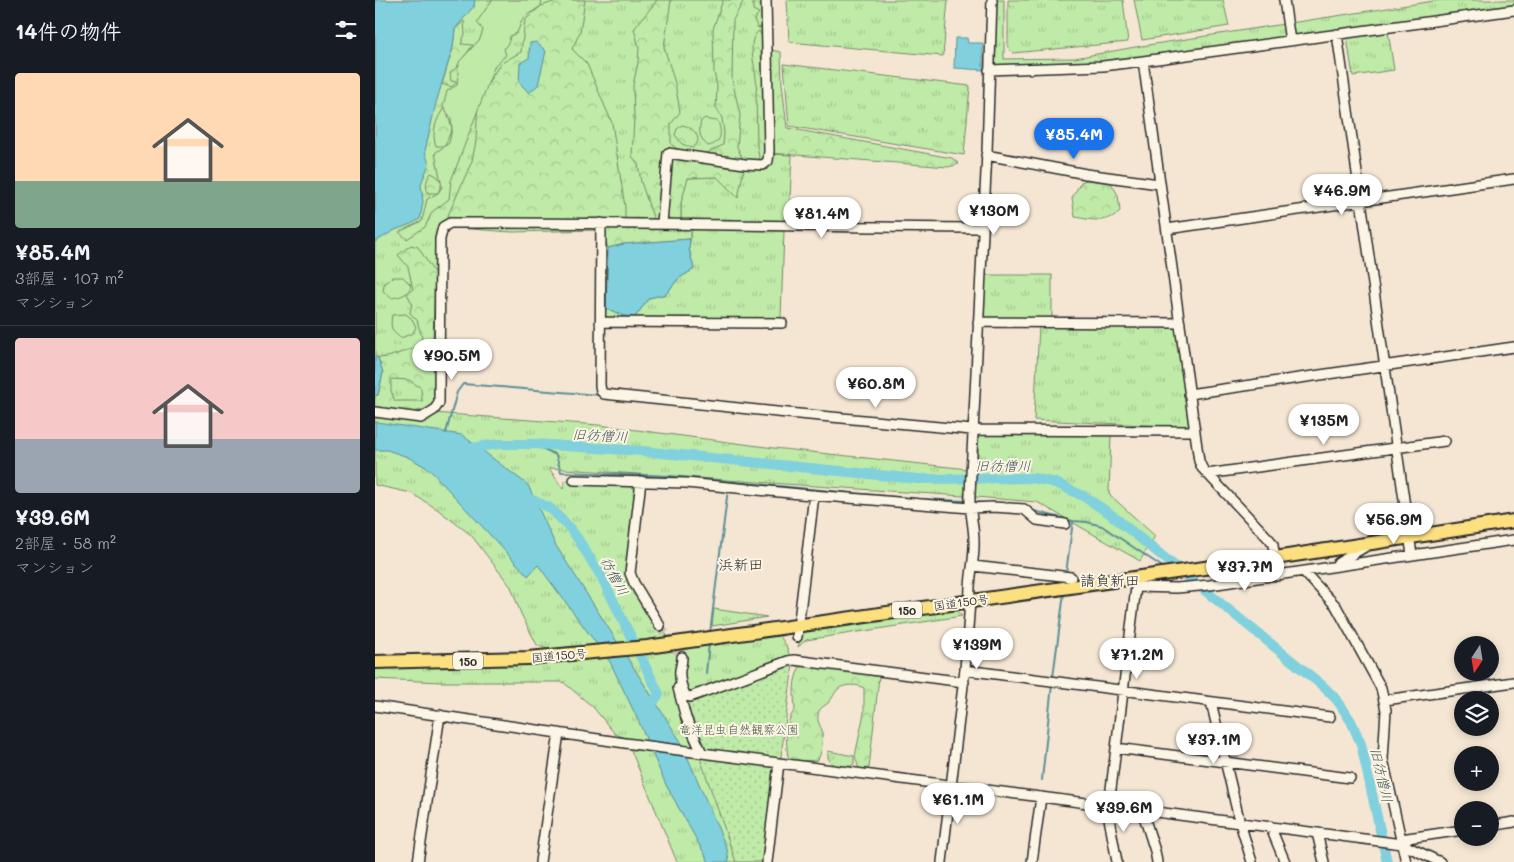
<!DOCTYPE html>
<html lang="ja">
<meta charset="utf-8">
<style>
body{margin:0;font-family:Mali,"Klee One",sans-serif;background:#20242c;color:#f1f3f6;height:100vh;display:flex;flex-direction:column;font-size:19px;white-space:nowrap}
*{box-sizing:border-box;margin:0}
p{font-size:16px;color:#9ea1a6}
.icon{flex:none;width:28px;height:28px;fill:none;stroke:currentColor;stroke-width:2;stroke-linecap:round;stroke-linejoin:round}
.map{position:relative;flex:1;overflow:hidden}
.sheet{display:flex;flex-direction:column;background:#171b24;width:375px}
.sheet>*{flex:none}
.needle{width:32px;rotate:192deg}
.tools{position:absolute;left:1079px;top:636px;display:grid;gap:10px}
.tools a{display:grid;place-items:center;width:45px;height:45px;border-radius:50%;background:#171b24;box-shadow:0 2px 8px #0003;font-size:25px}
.price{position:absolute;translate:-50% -42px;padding:0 11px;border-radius:18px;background:#fff;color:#222;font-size:16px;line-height:32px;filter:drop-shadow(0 1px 2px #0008)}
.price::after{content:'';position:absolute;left:50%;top:30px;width:15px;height:11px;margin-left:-8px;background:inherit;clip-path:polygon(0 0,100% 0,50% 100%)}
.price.on{background:#1a73e8;color:#fff}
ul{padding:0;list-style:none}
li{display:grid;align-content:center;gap:10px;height:265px;padding:0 15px}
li+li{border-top:1px solid #363941}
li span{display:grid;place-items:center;height:155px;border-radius:5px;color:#555}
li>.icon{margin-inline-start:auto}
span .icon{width:90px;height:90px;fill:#fffc;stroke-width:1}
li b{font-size:21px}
h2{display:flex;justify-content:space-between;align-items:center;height:60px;padding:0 15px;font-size:21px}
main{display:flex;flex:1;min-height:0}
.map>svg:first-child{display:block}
.grass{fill:url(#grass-tufts);stroke:#758a69}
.forest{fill:url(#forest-crowns);stroke:#758a69;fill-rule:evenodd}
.park{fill:url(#park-dots);stroke:#758a69}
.garden{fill:#bfeaa7;stroke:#758a69}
.water{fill:#80d0dd;stroke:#5e8e96}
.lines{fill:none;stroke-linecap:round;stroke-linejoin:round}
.stream{stroke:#5e8e96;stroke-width:2}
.river{stroke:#80d0dd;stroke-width:10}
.minor-tunnel{stroke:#cdc1b1;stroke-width:9;stroke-dasharray:9 4.5;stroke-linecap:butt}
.minor-casing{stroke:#2b2b2b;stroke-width:12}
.highway-casing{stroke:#2b2b2b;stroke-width:16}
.minor{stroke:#fcf5e5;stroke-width:9}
.highway{stroke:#fce080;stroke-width:12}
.labels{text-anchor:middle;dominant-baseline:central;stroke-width:4;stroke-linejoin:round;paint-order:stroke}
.shield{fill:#fcf5e5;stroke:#6a6863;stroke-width:1}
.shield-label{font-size:11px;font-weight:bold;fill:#2b2b2b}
.street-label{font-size:12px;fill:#2b2b2b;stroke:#fcf5e5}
.park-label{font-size:12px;fill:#505b4a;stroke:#fcf5e5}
.water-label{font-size:14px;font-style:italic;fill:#405458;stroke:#fcf5e5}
.quarter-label{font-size:15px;fill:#2b2b2b;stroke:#fcf5e5}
</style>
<main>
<section class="sheet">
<h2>14件の物件<svg class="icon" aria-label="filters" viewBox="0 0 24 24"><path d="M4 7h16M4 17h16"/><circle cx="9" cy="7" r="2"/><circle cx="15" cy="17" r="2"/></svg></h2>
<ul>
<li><span style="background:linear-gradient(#ffd9b3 70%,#7fa58c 0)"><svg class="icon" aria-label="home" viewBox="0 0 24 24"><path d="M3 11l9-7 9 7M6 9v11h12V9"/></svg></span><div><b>¥85.4M</b><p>3部屋 · 107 m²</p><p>マンション</p></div></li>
<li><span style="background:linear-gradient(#f6c9c9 65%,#9aa5b1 0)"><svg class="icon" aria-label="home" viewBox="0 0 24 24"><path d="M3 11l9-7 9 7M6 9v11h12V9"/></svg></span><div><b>¥39.6M</b><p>2部屋 · 58 m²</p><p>マンション</p></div></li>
</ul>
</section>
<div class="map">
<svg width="1139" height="862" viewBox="0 0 1139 862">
<defs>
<pattern id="grass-tufts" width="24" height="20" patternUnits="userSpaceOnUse" patternTransform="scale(1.25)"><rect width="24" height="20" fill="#bfeaa7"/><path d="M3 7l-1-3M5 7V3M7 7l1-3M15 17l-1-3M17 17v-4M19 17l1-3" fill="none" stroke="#a4c990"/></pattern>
<pattern id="forest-crowns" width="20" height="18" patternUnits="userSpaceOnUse" patternTransform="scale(1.25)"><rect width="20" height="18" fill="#bfeaa7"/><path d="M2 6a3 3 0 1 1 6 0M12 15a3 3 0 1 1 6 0" fill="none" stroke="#a4c990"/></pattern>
<pattern id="park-dots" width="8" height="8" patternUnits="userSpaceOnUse" patternTransform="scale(1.25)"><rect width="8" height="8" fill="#bfeaa7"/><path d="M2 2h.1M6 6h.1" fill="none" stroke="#a4c990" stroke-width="1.8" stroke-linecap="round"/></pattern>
</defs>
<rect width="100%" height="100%" fill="#f5e6d3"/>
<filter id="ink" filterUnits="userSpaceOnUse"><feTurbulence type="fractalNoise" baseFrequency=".02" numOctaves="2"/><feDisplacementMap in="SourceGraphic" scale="10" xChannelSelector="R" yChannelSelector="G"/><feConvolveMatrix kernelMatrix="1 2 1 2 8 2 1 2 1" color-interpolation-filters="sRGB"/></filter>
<g filter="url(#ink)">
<path class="grass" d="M0 0H384L393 85 394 154 417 155 414 222 306 224V203L312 178 342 177 370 164 300 159 298 223 68 227 57 407 0 400Z
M412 0H573L568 56 414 42Z
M618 0H629V59L700 58 760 47 1065 0H1139V5L917 36 755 63 619 67Z
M633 0H748L753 42 638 53 633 48Z
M759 0H848L854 26 767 40Z
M1013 31 1019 70 978 76 972 38Z
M409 64 595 86 589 155 414 126Z
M317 228 409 231 406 318 260 317 274 298 291 294 303 279 319 269 314 248Z
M226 230 234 245 231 308 249 316 248 317 227 319Z
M605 275H677V323L603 322Z
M664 326 801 328 814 427 659 420Z
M31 411 224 425 399 448 602 470 604 435 736 434 734 494 780 536 765 561 662 502 588 496 174 468 188 489 190 481 199 480 262 484 251 574 305 655 306 649 404 635 411 645 416 660 312 696 386 862H302L251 738 240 734 218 707 188 682H66L0 679V665L177 651 162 645 146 614 136 587 96 535 62 509 36 493 0 485V414Z
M339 609 392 617 337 626Z
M580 610 587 616 431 640 423 647 427 632 460 625Z
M453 751 479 756V764L476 766H465L457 764 453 758Z"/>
<path class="forest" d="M185 0H210L205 32 197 49 212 64 237 123 250 207V222L317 228 315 239 249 244 233 248 226 230 137 232 68 227 97 161 101 141 103 99 125 64 146 52 150 20 166 6Z
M282 0H296L289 47 300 83 305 112 296 124V144L310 155 332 153 348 145 349 133 347 118 341 107 342 86 339 72 338 29 348 0H369L358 20 357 79 365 115 362 147 370 164 363 198 342 177 313 178 306 203V224L280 223 266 182 263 164 257 156 259 118 258 85 263 63 264 47 259 29Z
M378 0H389L388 27 383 28 379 20 384 13 378 10Z
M89 21 90 34 86 44 98 45C92 52 81 70 75 73L76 81 82 82 76 87 67 84 78 47 80 29Z
M384 31 388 38 386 54 394 154 385 162 382 146 381 92C385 76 368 41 384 31Z
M392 49 406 52 407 83 412 128 577 158 584 164 573 167 395 153Z
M69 108 72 113 77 128 70 146H61C56 133 61 119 69 108Z
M307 125C319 127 330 140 317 148L307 144 300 135 302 129Z
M56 173 62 176 67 183 63 193H53C50 185 51 180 56 173Z
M712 180 736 183 743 195 745 211C732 224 717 220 700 217L697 198 706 182Z
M36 245 43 247 60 274 58 340 60 370 59 407 38 412 25 411 0 414V396L3 395 8 373 3 358 13 357 39 348 47 338 42 320 35 313 37 303 32 294 38 289 33 267 23 255ZM16 379 34 380 46 388 47 401H20L16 391Z
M440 665 481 668 504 677 494 768 484 769 480 756 489 713V688C482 684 469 684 463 689 459 693 458 698 454 702 449 707 443 708 443 716 442 722 446 726 447 731 448 740 447 754 442 761L416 760 413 757C411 741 409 723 420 710 419 695 417 681 425 667Z"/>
<path class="park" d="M418 665 392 862H361L305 700Z"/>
<path class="garden" d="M117 0H167L166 6 148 18 142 33 135 36 134 41 129 49 131 55 120 65 76 181 74 199 57 212 50 227 32 239 24 232 47 221 52 199 63 193 67 187 60 153 74 143 77 129 76 118 68 107 72 91 82 85 84 62 105 39 108 30 102 22Z
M330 118 334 120 343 121C347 133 347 143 333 146 325 139 323 132 326 121Z
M17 277H28L36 285C34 295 25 297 16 298L8 291 9 284Z
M31 314 37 319 41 327 38 333 26 338C16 332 15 326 17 315Z"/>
<path class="water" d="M0 0H100L99 6 80 29 78 47 61 103 50 151 54 164 46 184 48 202 45 219 36 224 20 230 0 242Z
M580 38H592L593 43H608V70L579 68Z
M161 42 171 51 163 85 154 93 144 82 145 63 154 58 155 43Z
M315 239 314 249 319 269 303 279 291 294 274 298 260 317 249 316 231 308 233 248 249 244Z
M0 356 3 358 8 372 3 395 0 396Z
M2 422 87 435 153 485 180 544 306 742 352 849 354 862H334L291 785 263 720 235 662 163 565 153 576 54 469 33 457 12 450H0V423Z"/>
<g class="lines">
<path class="stream" d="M71 433 82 392 88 384 224 395
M159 444 181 455 186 472 295 476 542 499 593 501
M597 502 610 503
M652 506 659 511 698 521 712 522 727 526 789 568
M691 573 698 521
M795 578 815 577
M335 633 353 489
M331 673 334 643
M678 677 689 593
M667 780 677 684"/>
<path class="river" d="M90 449 123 444H159L267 451 543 479 658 478 681 483 708 496 734 513 948 686 962 700 976 721 986 744 1012 862
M149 496 175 508 194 527 203 539 227 578 284 694 273 710"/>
<path class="minor-tunnel" d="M285 626 307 657"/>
<g class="minor-casing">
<path id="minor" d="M909 0 915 41
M962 34 1037 555
M768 61 824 461 827 468 895 540 898 545 902 576
M614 70 728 66 768 61 1139 10
M611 155 711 174 784 184
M226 223 225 385 226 391 229 394 402 412 597 430 820 431
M287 223 293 153 370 164 388 165 393 161 394 151 391 0
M792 229 1139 179
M225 322 407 323
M603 322 805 323
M814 394 1139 347
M0 412 46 418 59 410 64 403 65 239 68 227 75 223C253 222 430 227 607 228
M832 474 1070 441
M199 480 311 483 425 494 595 508 618 507 649 509 662 520 690 524
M266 481 255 573 259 583 285 626
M963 563 993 545
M598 566 696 577
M929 572 961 606 1006 688 1011 710 1008 759 1027 844 1065 862
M422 637 439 495
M307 657C307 663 306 665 305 670 304 678 307 690 311 696L315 697 413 661 419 660 589 682
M590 670 955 717
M303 688 311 718 327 753
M1010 700 1139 682
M836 702 865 823 877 862
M0 706 250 743 1027 844 1031 862
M741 748 975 778
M767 810 780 851 782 862
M895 826 910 862
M1115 826 1139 822
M942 833 949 862
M1026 839 1088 830
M43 862 65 715
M165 862 184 733
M392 862 404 763
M567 862 590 669 595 601C593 581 600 561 599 541 599 525 594 510 595 494L612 152 617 0
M657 862 666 797
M742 862 733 813 761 587 802 588 835 585 1139 540"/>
</g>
<g class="highway-casing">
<path id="highway" d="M0 662 153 658 272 647 900 558 1139 521"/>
</g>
<use href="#minor" class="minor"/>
<use href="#highway" class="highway"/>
</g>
</g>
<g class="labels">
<g class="shield">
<rect x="517" y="601.5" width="30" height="17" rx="4"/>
<rect x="78" y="652.5" width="30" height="17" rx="4"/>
</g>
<g class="shield-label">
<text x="532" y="610">150</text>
<text x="93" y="661">150</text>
</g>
<g class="street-label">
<text transform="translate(586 602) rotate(-8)">国道150号</text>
<text transform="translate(184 655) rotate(-5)">国道150号</text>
</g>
<g class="park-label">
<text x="364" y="729">竜洋昆虫自然観察公園</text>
</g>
<g class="water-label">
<text transform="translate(225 435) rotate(3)">旧彷僧川</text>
<text x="628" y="465">旧彷僧川</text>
<text transform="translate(240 576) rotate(62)">彷僧川</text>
<text transform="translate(1007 775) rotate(77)">旧彷僧川</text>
</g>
<g class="quarter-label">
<text x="366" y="564">浜新田</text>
<text x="735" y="580">請負新田</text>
</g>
</g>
</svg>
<div class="tools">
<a><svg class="needle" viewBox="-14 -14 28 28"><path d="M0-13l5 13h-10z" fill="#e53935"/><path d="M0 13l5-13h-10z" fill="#9ea1a6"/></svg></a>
<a><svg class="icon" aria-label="layers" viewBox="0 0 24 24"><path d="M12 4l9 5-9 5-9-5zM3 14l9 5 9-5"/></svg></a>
<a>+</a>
<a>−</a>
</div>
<b class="price on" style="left:699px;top:160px">¥85.4M</b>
<b class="price" style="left:967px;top:216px">¥46.9M</b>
<b class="price" style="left:619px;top:236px">¥130M</b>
<b class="price" style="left:447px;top:239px">¥81.4M</b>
<b class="price" style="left:77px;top:381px">¥90.5M</b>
<b class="price" style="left:501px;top:409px">¥60.8M</b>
<b class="price" style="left:949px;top:446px">¥135M</b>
<b class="price" style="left:1019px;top:545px">¥56.9M</b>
<b class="price" style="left:870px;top:592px">¥37.7M</b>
<b class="price" style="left:602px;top:670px">¥139M</b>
<b class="price" style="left:762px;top:680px">¥71.2M</b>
<b class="price" style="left:839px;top:765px">¥37.1M</b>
<b class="price" style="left:583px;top:825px">¥61.1M</b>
<b class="price" style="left:749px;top:833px">¥39.6M</b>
</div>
</main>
